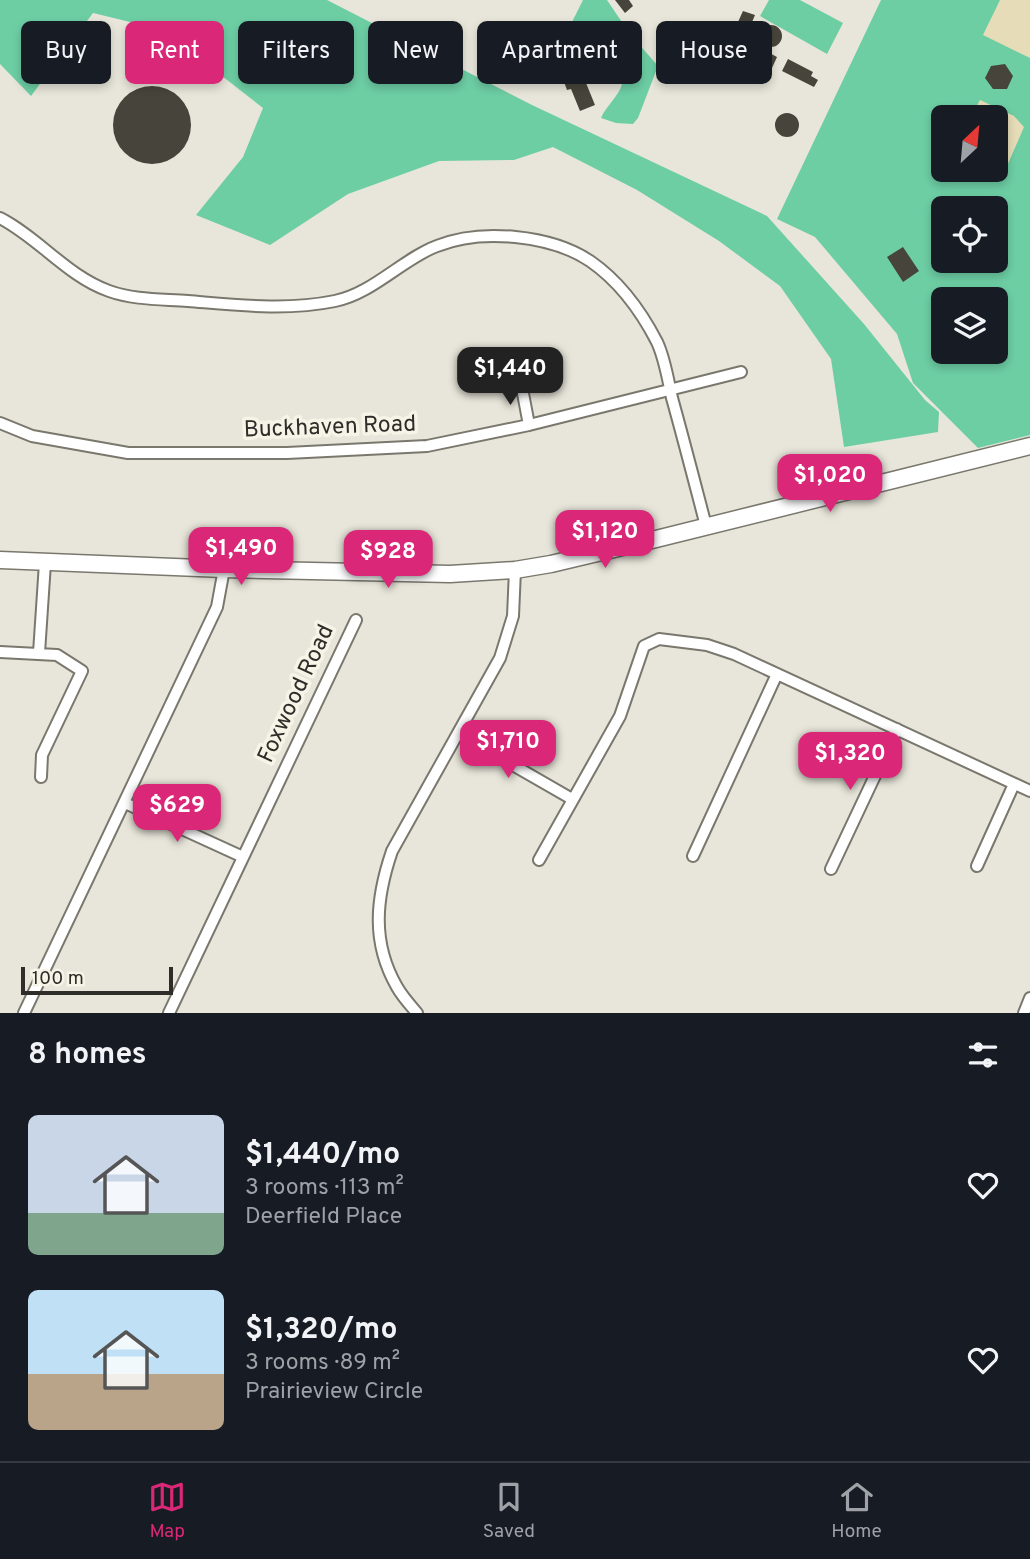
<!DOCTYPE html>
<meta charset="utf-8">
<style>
body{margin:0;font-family:Overpass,sans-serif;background:#242831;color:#f1f3f6;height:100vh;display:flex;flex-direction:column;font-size:26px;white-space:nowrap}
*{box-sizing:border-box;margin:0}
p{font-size:23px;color:#9ea1a6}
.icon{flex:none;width:38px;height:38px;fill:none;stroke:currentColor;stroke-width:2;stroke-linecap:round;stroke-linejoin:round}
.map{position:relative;height:1013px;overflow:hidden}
.sheet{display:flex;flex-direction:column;background:#171b24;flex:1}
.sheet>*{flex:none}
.top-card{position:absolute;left:21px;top:21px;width:989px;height:63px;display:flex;gap:14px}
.needle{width:46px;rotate:26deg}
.tools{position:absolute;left:931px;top:105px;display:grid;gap:14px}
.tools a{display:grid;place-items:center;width:77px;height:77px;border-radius:10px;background:#171b24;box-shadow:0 4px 10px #0003;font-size:35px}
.scale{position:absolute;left:21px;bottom:18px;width:152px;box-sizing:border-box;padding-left:7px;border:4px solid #2e2d29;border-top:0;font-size:19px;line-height:24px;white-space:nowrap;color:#2e2d29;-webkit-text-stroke:5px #f6f3e7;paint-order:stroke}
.price{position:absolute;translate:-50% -60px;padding:0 16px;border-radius:14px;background:#db2777;color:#fff;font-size:23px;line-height:46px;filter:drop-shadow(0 2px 4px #0008)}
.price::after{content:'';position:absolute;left:50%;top:42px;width:21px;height:16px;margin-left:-10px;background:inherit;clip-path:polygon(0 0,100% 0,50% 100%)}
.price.current{background:#222;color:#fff}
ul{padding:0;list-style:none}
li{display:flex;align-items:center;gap:21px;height:175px;padding:0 28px}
li span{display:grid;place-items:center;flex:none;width:196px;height:140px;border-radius:10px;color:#555}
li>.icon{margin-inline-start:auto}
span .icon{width:84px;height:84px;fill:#fffc;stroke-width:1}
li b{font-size:30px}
h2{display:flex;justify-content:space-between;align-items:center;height:84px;padding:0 28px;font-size:30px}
.tag{padding:0 24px;border-radius:10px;background:#171b24;box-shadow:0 4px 10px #0003;font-size:24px;line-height:63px}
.tag.current{background:#db2777;color:#fff}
.tab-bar{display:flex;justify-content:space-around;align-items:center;height:98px;border-top:2px solid #363941;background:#171b24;font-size:19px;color:#9ea1a6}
.tab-bar a{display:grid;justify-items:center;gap:4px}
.tab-bar .current{color:#db2777}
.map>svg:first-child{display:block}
.green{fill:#6dcea4;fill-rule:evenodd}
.sand{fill:#e6dcb7}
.building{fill:#47453b}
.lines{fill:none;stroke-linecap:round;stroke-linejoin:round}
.street-casing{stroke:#7a776d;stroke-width:14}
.secondary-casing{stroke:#7a776d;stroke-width:19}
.street{stroke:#fff;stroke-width:10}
.secondary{stroke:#fff;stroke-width:16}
.labels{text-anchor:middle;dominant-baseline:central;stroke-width:7;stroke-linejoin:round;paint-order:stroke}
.street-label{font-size:23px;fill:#2e2d29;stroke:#f6f3e7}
</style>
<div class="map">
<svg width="1030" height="1013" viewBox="0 0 1030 1013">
<rect width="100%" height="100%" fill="#e8e6da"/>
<path class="green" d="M0 0H327L532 105 767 216 864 324 925 400 939 412 938 432 844 447 831 359 780 286 719 241 637 190 553 147 514 160 439 161 348 194 270 245 196 215 243 157 263 108 163 30 93 13 31 96 0 64Z
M583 0H607L630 34 658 66 638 118 633 124 616 123 601 118C606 106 619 96 622 84 628 57 592 33 570 26Z
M769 0H800L843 23 827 54 760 16Z
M881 0H1030V435L978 448 913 383 897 334 815 237 777 219ZM943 117H996V170H943ZM943 208H996V261H943ZM943 299H996V352H943Z"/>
<path class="sand" d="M1000 0H1030V58L983 35Z
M980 100 1014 116 1024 127 1004 173 996 169V117H971Z"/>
<path class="building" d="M615 0H629L633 6 625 13Z
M743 11 755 15 750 27 738 22Z
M760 36a11 11 0 1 1 22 0a11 11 0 1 1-22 0Z
M751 43 777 57 772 68 746 53Z
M788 59 813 72 811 76 818 80 814 87 782 71Z
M582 63 589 82 586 83 595 105 580 111 571 89 567 90 560 71Z
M1005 64 1013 76 1007 89H993L985 78 991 66Z
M113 125a39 39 0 1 1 78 0a39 39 0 1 1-78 0Z
M775 125a12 12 0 1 1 24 0a12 12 0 1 1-24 0Z
M903 247 919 271 903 282 887 257Z"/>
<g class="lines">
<g class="street-casing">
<path id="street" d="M0 218C39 238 67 276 109 291 134 300 162 299 188 301 237 305 286 311 335 301 372 294 404 258 437 246 481 228 551 235 590 261 619 281 641 311 657 342 665 359 668 380 672 398 684 441 695 484 706 526
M521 383 529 425
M0 423 32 436 128 453H287L427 446 529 425 741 372
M0 652 57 655 82 671 42 755 41 777
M39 653 45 563
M459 734 572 799
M125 803 243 857
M693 856 777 674
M539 860 620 716 644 646 659 639 707 645 734 654 1030 791
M977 866 1014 784
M831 869 897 729
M24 1013 217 607 224 569
M169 1013 356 620
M417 1013C410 1005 402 996 397 987 371 942 376 898 392 851L500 658 513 616 515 570
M1024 1013 1030 998"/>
</g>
<g class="secondary-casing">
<path id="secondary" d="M0 560 224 569 450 574 515 570 551 564 652 540 1030 446"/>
</g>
<use href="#street" class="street"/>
<use href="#secondary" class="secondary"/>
</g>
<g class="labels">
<g class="street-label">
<text transform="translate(330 428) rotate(-2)">Buckhaven Road</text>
<text transform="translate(297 694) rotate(-65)">Foxwood Road</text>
</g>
</g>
</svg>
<div class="tools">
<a><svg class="needle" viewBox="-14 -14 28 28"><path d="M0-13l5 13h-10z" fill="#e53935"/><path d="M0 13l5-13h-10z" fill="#9ea1a6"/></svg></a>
<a><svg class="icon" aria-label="locate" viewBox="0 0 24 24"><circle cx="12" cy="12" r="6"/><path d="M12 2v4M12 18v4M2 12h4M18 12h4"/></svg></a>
<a><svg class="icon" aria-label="layers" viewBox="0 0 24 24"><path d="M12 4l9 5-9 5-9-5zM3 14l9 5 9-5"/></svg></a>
</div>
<div class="scale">100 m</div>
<b class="price current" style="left:510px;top:407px">$1,440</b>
<b class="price" style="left:830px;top:514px">$1,020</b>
<b class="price" style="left:605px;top:570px">$1,120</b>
<b class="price" style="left:241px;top:587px">$1,490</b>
<b class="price" style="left:388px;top:590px">$928</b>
<b class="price" style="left:508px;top:780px">$1,710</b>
<b class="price" style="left:850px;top:792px">$1,320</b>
<b class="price" style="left:177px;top:844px">$629</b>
<div class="top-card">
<a class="tag">Buy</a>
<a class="tag current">Rent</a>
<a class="tag">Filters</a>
<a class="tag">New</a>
<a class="tag">Apartment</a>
<a class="tag">House</a>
</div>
</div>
<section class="sheet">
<h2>8 homes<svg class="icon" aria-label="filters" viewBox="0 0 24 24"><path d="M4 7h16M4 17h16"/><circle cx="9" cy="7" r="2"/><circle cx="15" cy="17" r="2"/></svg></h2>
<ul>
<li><span style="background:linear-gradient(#c9d6e8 70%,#7fa58c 0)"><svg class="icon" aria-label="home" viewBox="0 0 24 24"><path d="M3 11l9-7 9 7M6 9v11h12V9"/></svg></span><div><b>$1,440/mo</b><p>3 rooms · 113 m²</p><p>Deerfield Place</p></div><svg class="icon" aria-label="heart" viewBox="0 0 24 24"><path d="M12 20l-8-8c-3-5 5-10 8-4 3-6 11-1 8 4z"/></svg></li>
<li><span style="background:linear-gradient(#bfe0f5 60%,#b9a48a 0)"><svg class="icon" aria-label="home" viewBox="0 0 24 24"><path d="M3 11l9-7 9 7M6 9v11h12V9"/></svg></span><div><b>$1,320/mo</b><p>3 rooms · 89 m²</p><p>Prairieview Circle</p></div><svg class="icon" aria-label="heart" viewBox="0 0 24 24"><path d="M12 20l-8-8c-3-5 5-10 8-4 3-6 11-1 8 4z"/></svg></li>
</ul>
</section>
<nav class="tab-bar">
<a class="current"><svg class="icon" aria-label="map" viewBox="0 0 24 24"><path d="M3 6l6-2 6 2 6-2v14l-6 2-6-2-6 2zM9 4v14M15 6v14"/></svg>Map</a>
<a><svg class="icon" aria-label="saved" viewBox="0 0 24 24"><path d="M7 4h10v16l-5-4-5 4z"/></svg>Saved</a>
<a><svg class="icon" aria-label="home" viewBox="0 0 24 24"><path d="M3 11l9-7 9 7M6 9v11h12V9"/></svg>Home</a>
</nav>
